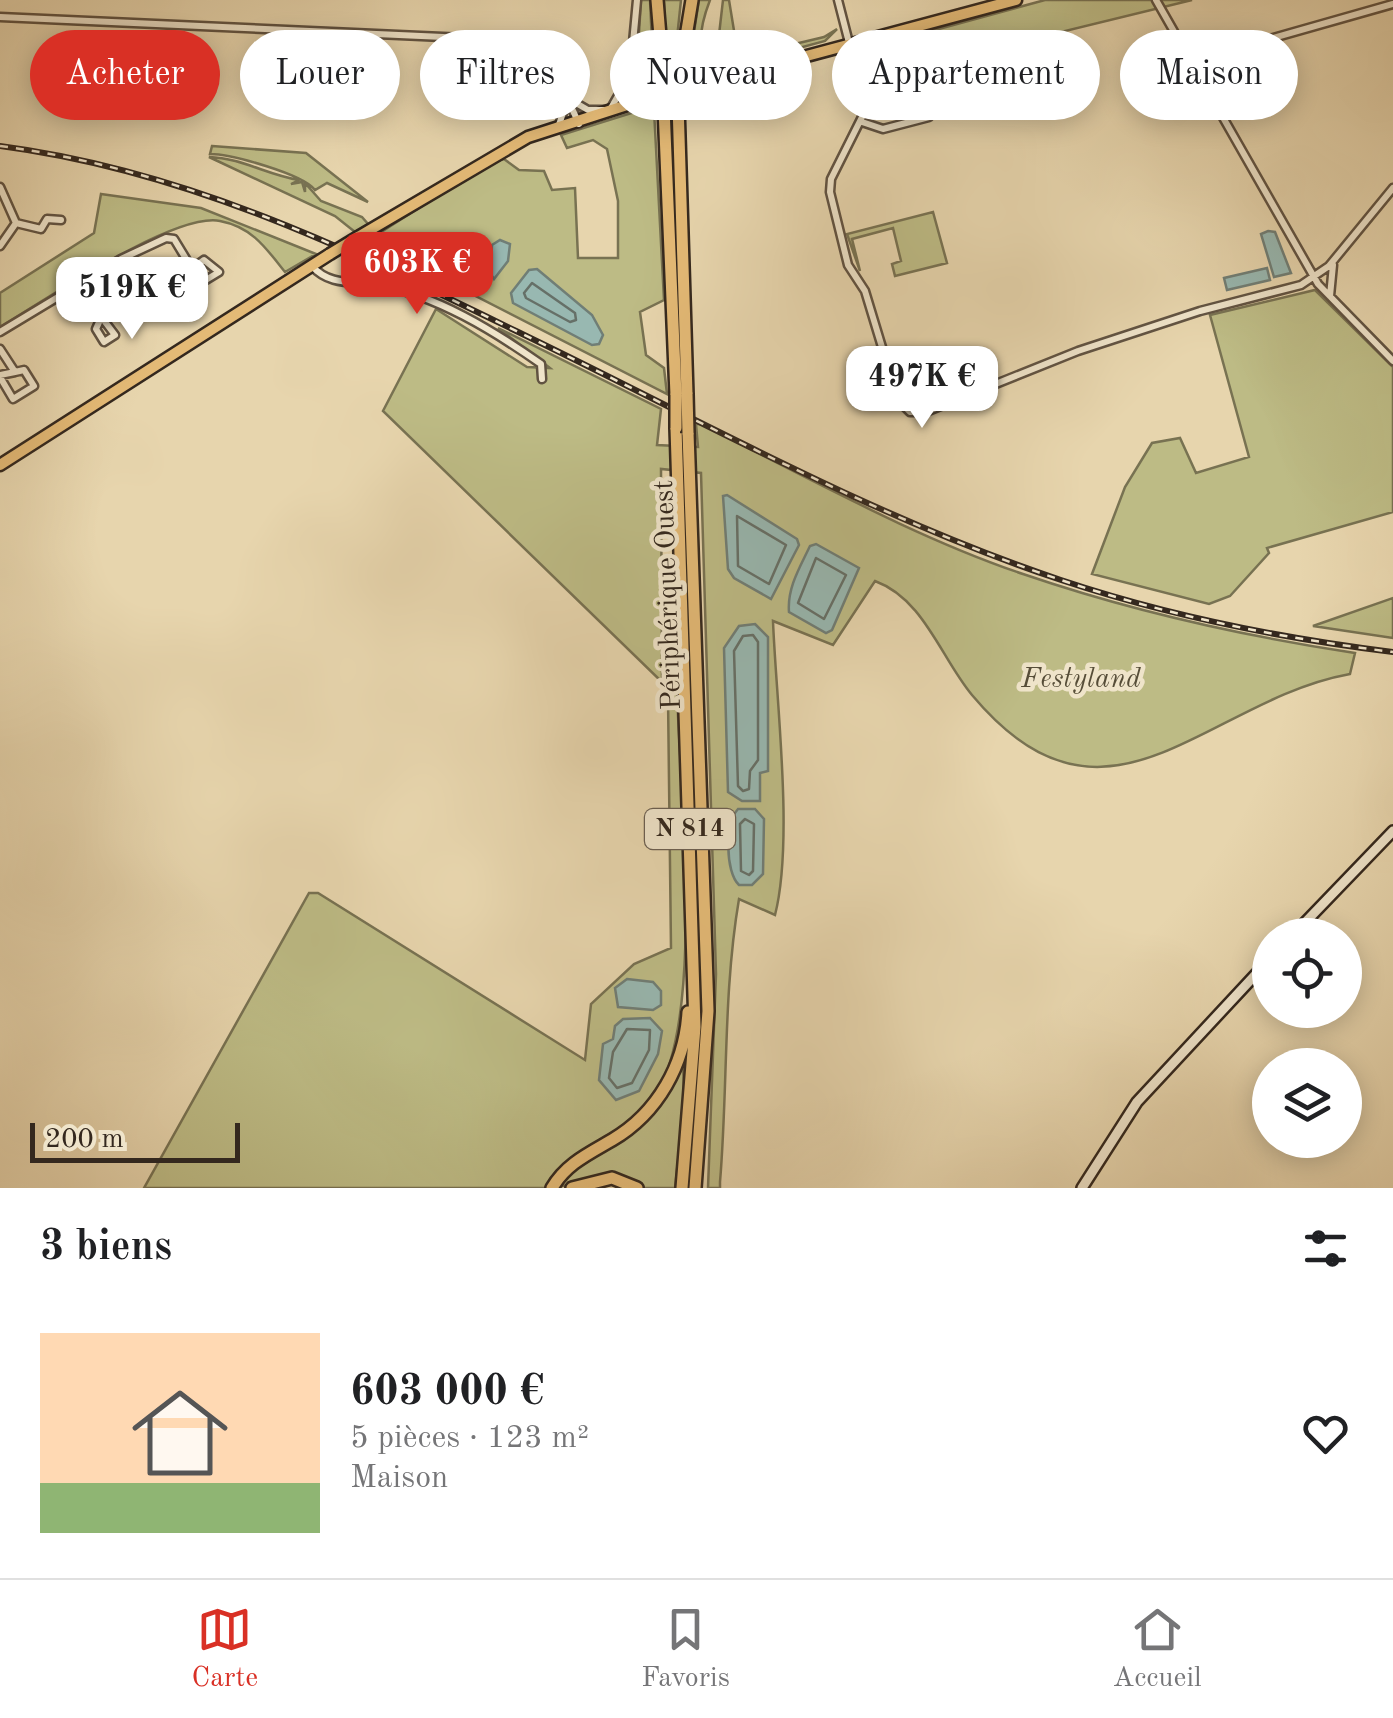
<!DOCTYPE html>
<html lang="fr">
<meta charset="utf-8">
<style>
body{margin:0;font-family:"Old Standard TT",serif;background:#f2f2f2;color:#202124;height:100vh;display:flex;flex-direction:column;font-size:38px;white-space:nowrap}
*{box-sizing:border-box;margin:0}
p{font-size:32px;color:#757577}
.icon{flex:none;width:55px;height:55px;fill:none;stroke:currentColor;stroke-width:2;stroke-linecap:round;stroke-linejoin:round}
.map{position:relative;height:1188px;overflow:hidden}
.sheet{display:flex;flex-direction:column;background:#fff;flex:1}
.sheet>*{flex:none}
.banner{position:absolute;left:30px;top:30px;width:1335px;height:90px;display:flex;gap:20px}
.buttons{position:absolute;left:1252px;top:918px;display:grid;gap:20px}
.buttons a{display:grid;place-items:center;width:110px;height:110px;border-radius:50%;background:#fff;box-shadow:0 5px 25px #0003;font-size:50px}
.scale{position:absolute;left:30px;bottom:25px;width:210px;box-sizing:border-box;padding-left:10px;border:5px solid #34281e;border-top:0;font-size:28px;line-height:35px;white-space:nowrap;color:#34281e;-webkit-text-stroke:8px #efe4ca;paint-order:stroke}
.price{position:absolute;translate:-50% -85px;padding:0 22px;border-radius:20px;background:#fff;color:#222;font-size:32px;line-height:65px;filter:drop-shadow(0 2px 5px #0008)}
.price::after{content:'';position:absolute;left:50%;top:60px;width:30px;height:22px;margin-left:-15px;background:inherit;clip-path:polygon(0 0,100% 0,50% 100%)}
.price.active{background:#d93025;color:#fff}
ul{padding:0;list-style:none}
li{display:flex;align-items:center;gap:30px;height:250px;padding:0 40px}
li+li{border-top:2px solid #e0e0e0}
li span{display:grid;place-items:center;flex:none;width:280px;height:200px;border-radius:0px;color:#555}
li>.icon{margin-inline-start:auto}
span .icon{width:120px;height:120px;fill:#fffc;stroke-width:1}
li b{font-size:42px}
h2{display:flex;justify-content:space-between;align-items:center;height:120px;padding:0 40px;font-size:42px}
.pill{padding:0 35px;border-radius:45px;background:#fff;box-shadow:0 5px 25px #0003;font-size:35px;line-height:90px}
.pill.active{background:#d93025;color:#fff}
.tab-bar{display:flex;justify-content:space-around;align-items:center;height:140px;border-top:2px solid #e0e0e0;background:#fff;font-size:28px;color:#757577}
.tab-bar a{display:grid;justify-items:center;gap:5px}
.tab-bar .active{color:#d93025}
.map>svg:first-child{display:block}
.green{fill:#bdbb85;stroke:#787252;stroke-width:2.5}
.water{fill:#98b8b1;stroke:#707e76;stroke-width:2.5}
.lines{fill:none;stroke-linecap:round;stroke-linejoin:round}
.shore{stroke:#667068;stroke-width:2.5}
.street-casing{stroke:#615342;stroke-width:11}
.secondary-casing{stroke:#34281e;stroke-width:14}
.primary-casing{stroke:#34281e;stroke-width:15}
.highway-casing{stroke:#34281e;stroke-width:16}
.street{stroke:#efe4ca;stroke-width:6}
.secondary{stroke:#efe4ca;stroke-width:9}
.primary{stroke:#e4ba76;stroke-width:10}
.highway{stroke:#e4ba76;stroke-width:11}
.rail-casing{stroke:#34281e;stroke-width:6}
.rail{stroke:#efe4ca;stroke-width:2.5;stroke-dasharray:8;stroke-linecap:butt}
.primary-bridge-casing{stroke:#34281e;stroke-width:15;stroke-linecap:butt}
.highway-bridge-casing{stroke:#34281e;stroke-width:16;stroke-linecap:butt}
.primary-bridge{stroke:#e4ba76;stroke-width:10}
.highway-bridge{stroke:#e4ba76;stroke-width:11}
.labels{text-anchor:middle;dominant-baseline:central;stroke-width:9;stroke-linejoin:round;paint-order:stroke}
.shield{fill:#efe4ca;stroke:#6c6052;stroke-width:2.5}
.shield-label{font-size:25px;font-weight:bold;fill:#34281e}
.street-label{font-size:28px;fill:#34281e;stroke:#efe4ca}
.park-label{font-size:28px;font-style:italic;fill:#564d38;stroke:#efe4ca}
</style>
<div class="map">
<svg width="1393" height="1188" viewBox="0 0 1393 1188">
<rect width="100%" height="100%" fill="#e7d5ad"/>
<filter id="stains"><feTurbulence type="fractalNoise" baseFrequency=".002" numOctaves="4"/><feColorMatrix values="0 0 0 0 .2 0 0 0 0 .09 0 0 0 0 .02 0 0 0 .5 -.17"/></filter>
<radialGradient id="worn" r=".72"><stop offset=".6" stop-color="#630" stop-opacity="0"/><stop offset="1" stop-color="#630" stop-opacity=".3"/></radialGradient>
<path class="green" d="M641 0H650L654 86 637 88 636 82Z
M664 0H681L672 86 667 88Z
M699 0H710C703 18 696 44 705 63L716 61 723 0H729L737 49 733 42 727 43 736 52 742 48 744 56 824 37 837 29 825 41 707 73V78L686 83Z
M1045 0H1192L922 66 913 36Z
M641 110H654L664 300 640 312 646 355 664 368 667 394 374 244 361 245 489 163 504 159 519 170 544 171 552 190 575 188 578 258H618V201L607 149 593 140 567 148 561 135Z
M212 146 306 153 368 202 327 183 315 190C303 174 231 154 210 154Z
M209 157C242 158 267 175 299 180L291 184 302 182 305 192V183L321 201 362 217 368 224 355 232 335 216Z
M101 194 201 208 316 254 285 272C266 248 252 227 220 221 174 212 44 301 0 327V293L94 233Z
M933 212 947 263 895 276 892 264 901 261 893 228 852 239 860 271 847 234Z
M1315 290 1393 367V512L1267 548 1269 553 1230 596 1209 604 1092 574 1125 487 1152 443 1180 438 1196 473 1249 457 1210 315Z
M436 309 527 367 550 368 498 328 661 409 657 445 698 447 696 424H700C806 476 911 536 1023 574 1131 611 1243 636 1355 653L1350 674C1205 700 1107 856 972 695 941 658 924 599 875 581L833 645 773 621C776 700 794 841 775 915L739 899C723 993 728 1087 720 1182V1188H708L716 974 701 473 661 469 662 681 677 692C680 790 705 1021 655 1096 628 1137 568 1143 547 1188H144L309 893H318L585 1060 591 1004 634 964 671 948 668 697 662 682 383 411Z
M1393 598V638L1313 626Z
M683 1056 684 1107 675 1188H643L610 1174 555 1188 567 1171 634 1128Z"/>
<path class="water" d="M1268 231 1275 232 1291 273 1274 277 1261 234Z
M500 240 510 244 508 261 494 279 490 273 492 245Z
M1267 268 1270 280 1227 290 1224 278Z
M537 269 592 315 603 335 599 344 592 345 513 303 511 293 529 270Z
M727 495 797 539 799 545 771 599 734 578 728 569 723 496Z
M816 544 859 568 832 630 826 633 789 612C787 588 800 567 810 546Z
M755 624 768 637V771L760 773V801H742L728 792 724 648 739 626Z
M738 809H755L764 819 763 874 752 885H739C725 872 725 823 738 809Z
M627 979 653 982 661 991V1005L653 1010 618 1007 615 988Z
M650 1018 662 1031 658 1054 639 1091 616 1100 599 1080 603 1044 613 1039 615 1026 623 1019Z"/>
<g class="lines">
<path class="shore" d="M532 283 575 313 576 320 570 322 526 298 524 293Z
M737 516 786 545 769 584 738 566Z
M816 558 846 575 824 619 798 603Z
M753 635 758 642V760L750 771 749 789 743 791 738 786 734 651 743 636Z
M745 819 754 824 753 871 749 875 741 871 740 824Z
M650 1030 649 1050 632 1083 617 1088 609 1078 613 1052 627 1029Z"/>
<g class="street-casing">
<path id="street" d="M838 0 866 109 831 179 830 192 848 265 865 291 898 400 910 412H926L1078 351 1200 311 1301 285 1329 266 1393 188
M1156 0 1318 284 1393 361
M0 17 512 40C541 54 567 95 579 124
M1192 61 1393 4
M631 76 636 90 647 96
M627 82 630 94 643 106
M569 99 588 110H604
M611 108 630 75 637 0
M862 122 883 129 929 117
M559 125 567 100
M0 187 16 223 0 246
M16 223 41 229 47 219 61 220
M204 260 219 272 191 289 181 277Z
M312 266C329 286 354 281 378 285 436 295 494 331 541 364L542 379
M77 285 115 335 104 342 96 329 100 320
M1330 296 1333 265
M0 332 121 259 166 238 174 239 191 267
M0 349 15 372 0 375
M0 377 13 399 34 386 24 370 15 372"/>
</g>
<g class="secondary-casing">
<path id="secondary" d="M1293 935 1393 831
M1082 1188 1137 1102 1270 959"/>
</g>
<g class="primary-casing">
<path id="primary" d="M718 85 797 62
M687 88 1016 0
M358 237 528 137 655 96
M0 465 330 254"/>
</g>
<g class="highway-casing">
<path id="highway" d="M657 0 663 72
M680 73 692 0
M678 104 687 394
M664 108 676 395
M676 428 695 1027 682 1188
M688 433 708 1011 695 1188
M552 1188C566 1164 588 1154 612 1140 658 1113 685 1064 688 1012
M572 1188 612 1178 637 1188"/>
</g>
<use href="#street" class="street"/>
<use href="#secondary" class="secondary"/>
<use href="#primary" class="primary"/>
<use href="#highway" class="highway"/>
<g class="rail-casing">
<path id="rail" d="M0 146C200 172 372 261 551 348 718 430 884 521 1061 580 1169 616 1280 638 1393 652"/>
</g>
<use href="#rail" class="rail"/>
<g class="primary-bridge-casing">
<path id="primary-bridge" d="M330 254 358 237"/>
</g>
<g class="highway-bridge-casing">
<path id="highway-bridge" d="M663 72 664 108
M678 104 680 73
M687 394 688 433
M676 395V428"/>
</g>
<use href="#primary-bridge" class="primary-bridge"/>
<use href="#highway-bridge" class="highway-bridge"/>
</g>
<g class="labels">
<rect class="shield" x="645" y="809" width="90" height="40" rx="8"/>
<g class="shield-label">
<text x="690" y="829">N 814</text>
</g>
<g class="street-label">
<text transform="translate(669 595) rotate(-92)">Périphérique Ouest</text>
</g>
<g class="park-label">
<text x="1081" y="680">Festyland</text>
</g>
</g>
<rect width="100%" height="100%" filter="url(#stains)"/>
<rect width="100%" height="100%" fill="url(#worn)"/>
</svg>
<div class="buttons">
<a><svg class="icon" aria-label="locate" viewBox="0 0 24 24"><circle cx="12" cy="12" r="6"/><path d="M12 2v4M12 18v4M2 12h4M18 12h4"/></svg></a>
<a><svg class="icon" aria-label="layers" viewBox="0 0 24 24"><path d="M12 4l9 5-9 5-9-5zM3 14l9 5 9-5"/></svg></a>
</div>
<div class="scale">200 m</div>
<b class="price active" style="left:417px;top:317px">603K €</b>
<b class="price" style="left:132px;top:342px">519K €</b>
<b class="price" style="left:922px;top:431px">497K €</b>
<div class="banner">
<a class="pill active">Acheter</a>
<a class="pill">Louer</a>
<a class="pill">Filtres</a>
<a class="pill">Nouveau</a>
<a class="pill">Appartement</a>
<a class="pill">Maison</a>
</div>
</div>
<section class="sheet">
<h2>3 biens<svg class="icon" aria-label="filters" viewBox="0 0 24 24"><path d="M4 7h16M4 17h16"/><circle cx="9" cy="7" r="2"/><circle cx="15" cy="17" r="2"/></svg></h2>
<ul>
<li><span style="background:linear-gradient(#ffd9b3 75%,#8fb573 0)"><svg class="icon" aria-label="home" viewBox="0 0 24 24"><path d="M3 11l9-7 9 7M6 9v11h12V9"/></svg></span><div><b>603 000 €</b><p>5 pièces · 123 m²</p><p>Maison</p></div><svg class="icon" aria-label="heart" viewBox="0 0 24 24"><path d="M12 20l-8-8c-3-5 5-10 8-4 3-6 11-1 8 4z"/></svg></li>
</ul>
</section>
<nav class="tab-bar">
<a class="active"><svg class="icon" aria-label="map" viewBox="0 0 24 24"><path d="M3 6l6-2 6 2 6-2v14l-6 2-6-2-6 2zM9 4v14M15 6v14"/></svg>Carte</a>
<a><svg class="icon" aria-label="saved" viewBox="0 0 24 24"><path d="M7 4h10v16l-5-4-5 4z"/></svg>Favoris</a>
<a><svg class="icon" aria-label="home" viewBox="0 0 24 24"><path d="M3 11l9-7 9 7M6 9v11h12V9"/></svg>Accueil</a>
</nav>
